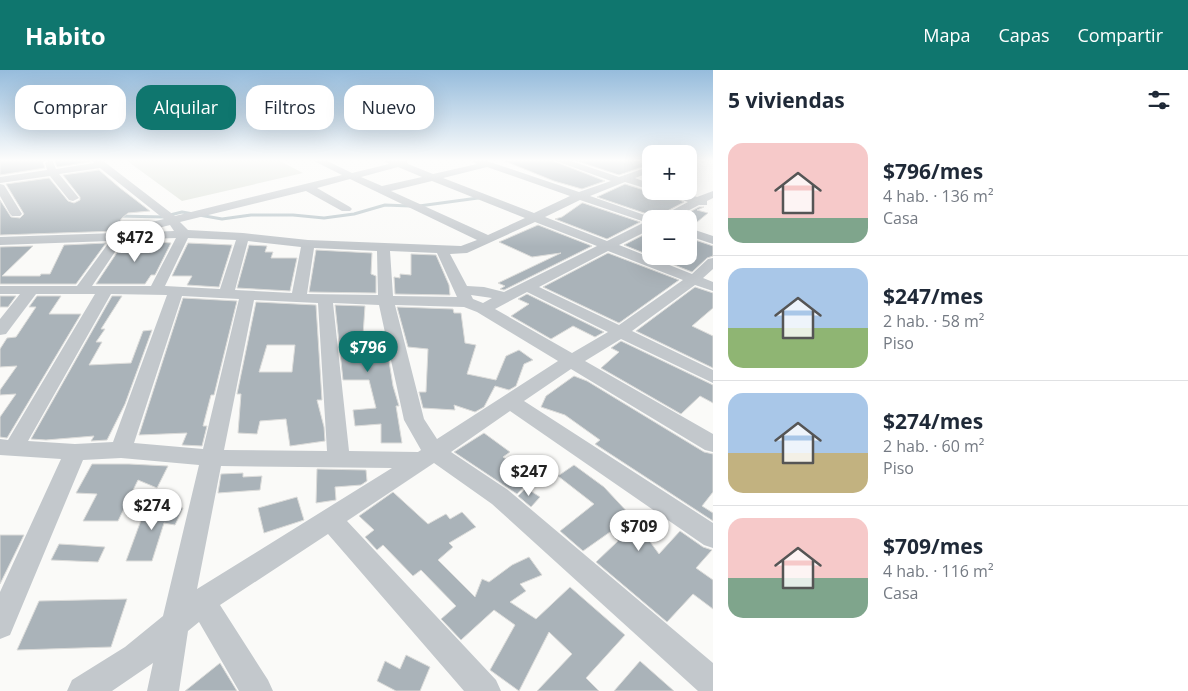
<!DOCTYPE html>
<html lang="es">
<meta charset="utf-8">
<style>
body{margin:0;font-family:"Open Sans",sans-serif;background:#f2f2f3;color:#1f2937;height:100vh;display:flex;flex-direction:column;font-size:19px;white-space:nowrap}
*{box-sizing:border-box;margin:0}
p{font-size:16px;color:#747a83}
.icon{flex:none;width:28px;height:28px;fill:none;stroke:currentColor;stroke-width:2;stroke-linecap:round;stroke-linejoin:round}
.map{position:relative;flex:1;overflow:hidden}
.details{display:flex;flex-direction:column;background:#fff;width:475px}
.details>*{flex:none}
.guide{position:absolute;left:15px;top:15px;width:475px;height:45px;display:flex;gap:10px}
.tools{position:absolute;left:642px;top:75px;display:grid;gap:10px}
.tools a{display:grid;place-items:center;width:55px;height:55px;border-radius:10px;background:#fff;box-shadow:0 5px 20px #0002;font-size:25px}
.price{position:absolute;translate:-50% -42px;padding:0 11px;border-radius:18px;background:#fff;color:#222;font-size:16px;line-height:32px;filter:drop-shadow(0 1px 2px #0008)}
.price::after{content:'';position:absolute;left:50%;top:30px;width:15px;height:11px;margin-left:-8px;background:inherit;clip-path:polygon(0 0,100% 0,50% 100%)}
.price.selected{background:#0f766e;color:#fff}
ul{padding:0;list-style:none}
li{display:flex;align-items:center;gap:15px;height:125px;padding:0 15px}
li+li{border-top:1px solid #e0e1e3}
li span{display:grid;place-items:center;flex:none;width:140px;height:100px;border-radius:15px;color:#555}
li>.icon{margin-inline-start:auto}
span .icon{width:60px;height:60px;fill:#fffc;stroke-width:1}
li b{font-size:21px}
h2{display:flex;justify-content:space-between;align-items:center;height:60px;padding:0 15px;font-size:21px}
.pill{padding:0 18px;border-radius:15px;background:#fff;box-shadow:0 5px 20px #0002;font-size:18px;line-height:45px}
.pill.selected{background:#0f766e;color:#fff}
header{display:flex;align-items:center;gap:30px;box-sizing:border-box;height:70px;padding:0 25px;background:#0f766e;color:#fff}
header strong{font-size:24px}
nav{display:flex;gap:28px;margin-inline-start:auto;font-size:18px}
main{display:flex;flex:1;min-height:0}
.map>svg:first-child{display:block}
.green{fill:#dadfd7}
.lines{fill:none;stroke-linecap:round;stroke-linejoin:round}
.stream{stroke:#bbc7cb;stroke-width:3}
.building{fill:#aab3b9;stroke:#dcdcda;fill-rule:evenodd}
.minor{fill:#c3c8cc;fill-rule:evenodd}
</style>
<header>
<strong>Habito</strong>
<nav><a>Mapa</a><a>Capas</a><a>Compartir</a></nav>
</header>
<main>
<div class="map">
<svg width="713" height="621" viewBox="0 0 713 621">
<rect width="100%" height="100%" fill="#fafaf8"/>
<path class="green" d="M126 90H278L303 103 182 131Z"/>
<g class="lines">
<path class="stream" d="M419 136 478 128
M170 145 182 142 222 149 251 145H293L324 148 354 144 385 135 410 136
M118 146 165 147"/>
</g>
<path class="building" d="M0 90H46L43 92 45 98 0 105Z
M54 90H89L90 92 57 97Z
M502 90H551L605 111 582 119 554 111Z
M574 90H651V94L619 105Z
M99 100 120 118 150 141 128 143 121 149 118 161 0 165V130L11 147 20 148 24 144 6 114 49 108 68 131 74 133 80 130V127L63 105Z
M625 114 650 122 659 121 684 132 656 147 597 127Z
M582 133H583L640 152 607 169 555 149 562 147Z
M699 137H704L697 140 708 143 691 157 689 156V149H677Z
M538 155 592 176 504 220 500 219 505 216 498 213 561 183 532 187 499 172Z
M651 161V186L624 175Z
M689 168 713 176V186L707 188 692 202 652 186H689Z
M149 171 171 173 155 205H151L145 214H96L124 172Z
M106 173 76 214H0V177L33 176 2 206H40L41 204H50L64 175Z
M188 173 232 175 219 217 187 215 192 206H172Z
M249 175 267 176 265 182H273L271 188H297L290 221 237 218Z
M316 180 372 183 371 204 376 206V223L309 222Z
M608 183 679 210 619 253 543 217Z
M411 184 436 185 449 215 450 225 395 224 394 207 400 208V204L411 205Z
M695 217 713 223V238L692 256 713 266V298L636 261Z
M527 224 604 262 595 267 573 256 551 269 511 246 529 234 518 229Z
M0 226H16L8 237H0Z
M37 226H61L49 244H81L7 368 0 367V347L16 324 0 325V320L17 296 0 297V279L7 268 16 267 36 237H29Z
M112 226H122L101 259H105L96 272H102L89 295 131 293 143 261 152 260 125 334 107 370 91 371 94 366 46 370 31 369Z
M183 228 237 231 214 325H211L203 356H207L202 376 182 375 187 363 139 365Z
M256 232 316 235 322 330H317L324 357 325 371 290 376 286 349 260 351 257 364 238 363 241 324H237ZM267 275H295L292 302H259Z
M335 235 365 236 362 280 387 279 393 316 399 336H396L402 373H381V354L355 356 353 340 376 338 369 310H343Z
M397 237 453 239 454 243H461L465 273 476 275 467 304 496 310 506 286 519 280 533 290 524 294 516 316 509 320 495 316 484 337 475 342 454 335 455 340 423 338 419 322H426L428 279 408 277Z
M621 271 713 315V333L700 326 681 344 601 298 619 282 611 278Z
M574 306 587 311 704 382 713 384V422L702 436 713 443V451L595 374 600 370 565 345 541 337 546 326Z
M484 363 510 382 503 387 533 407 517 424 454 382Z
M92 394H129L168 396 157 418 138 410 118 451H83L97 424 76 423Z
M574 395 604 417 632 447 659 484 680 461 703 477 712 480 696 498 713 510V539L693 524 667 552 596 492 618 471 610 462 583 481 560 461 594 434 558 406Z
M317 399 366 400 367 411 361 415 335 417 336 430 316 433Z
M243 403V407L262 406 260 420 218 423 221 404Z
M526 418 540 427 531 437 518 426Z
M393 422 428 454 446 444 450 449 462 442 476 457 449 473 453 477 438 490 475 527 482 509 489 512 512 495 529 487 542 505 520 514 526 521 510 532 536 549 570 517 625 565 586 608 599 621H537L572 584 549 562 519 621 490 600 515 555 494 540 461 570 441 549 456 536 421 500 413 506 383 475 377 480 365 467 374 460 359 446Z
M297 427 304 450 264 463 258 438Z
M147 434 183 438 175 455 164 453 152 491H126Z
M0 465H24L0 514Z
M59 474 76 475 105 477 98 492 51 490Z
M127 529 111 577 17 580 39 531Z
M406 585 430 597 420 621H396L377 611 385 591 400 599Z
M640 591 674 621H614Z
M220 593 237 621H185Z"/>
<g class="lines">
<path class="minor" d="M50 90 53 91 56 99 94 93 91 90H102L175 146 342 105 312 90H325L352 103 389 94 383 90 407 91 408 94 433 104 477 94 469 90H484L579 122 611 111 553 90H568L619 107 651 96V102L635 108 651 114V120L625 112 590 126 656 149H651V159L619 175 692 204 708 189 713 188V199L703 208 713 212V221L695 215 632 261 713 300V313L621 269 585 291 713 364V382L705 380 571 299 524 331 713 453V478L704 475 510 341 451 382 508 420 713 593V621H698L492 434 434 393 347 451 496 610 501 621H464L328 464 220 535 268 610 273 621H239L199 552 188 561 179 621H147L153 593 112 621H67L72 610 125 577 163 546 199 395 121 388 83 390 10 565 0 569V522L61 389 0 385V369L8 370 95 224H36L6 264 0 265V249L20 224H0V216H77L110 171 0 175V167L174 161 170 155 147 161 143 160 141 157 143 154 164 149 100 98 59 104 79 128 73 131 69 130 50 106 0 113V107L47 100 45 93ZM398 97 422 107 382 116 361 107ZM487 97 570 126 534 143 443 108ZM350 109 477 170 461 176 308 170 243 163 188 160 180 152 306 121 342 141H350L352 139 350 137 317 118ZM432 111 525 148 488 165 391 121ZM580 130 645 152 607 171 545 147ZM535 152 597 176 504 222 484 217 467 216 450 184 467 183ZM176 168 151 216H92L123 170ZM188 168 236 170 220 219 165 216ZM248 171 301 177 292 223 235 220ZM314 178 377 181 378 225 307 224ZM390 181 437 183 457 227 393 226ZM608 181 683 210 619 255 539 217ZM527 222 608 262 572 283 495 239ZM111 224 167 225 113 372 75 374 28 371ZM471 225 492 228 483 233 473 229ZM182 226 239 229 203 379 134 373ZM254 230 318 233 327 381 224 380ZM333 233 379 235 404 350 421 380 418 382 349 381ZM395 235 464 237 477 242 558 291 437 369 424 349ZM221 396 392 398 197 519Z
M0 114 4 115 22 144 20 146H12L10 144 0 126Z
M661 121H678L697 127 713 121V128L707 131V135H699L672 149H656L688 132Z
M689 158 713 166V174L689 166Z"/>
</g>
<linearGradient id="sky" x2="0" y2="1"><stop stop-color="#96bcdc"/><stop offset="0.51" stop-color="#fdfdfc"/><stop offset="1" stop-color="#fdfdfc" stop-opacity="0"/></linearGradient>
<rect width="713" height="177" fill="url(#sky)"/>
</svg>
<div class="tools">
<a>+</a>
<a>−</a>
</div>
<b class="price" style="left:135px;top:193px">$472</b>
<b class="price selected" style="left:368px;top:303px">$796</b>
<b class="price" style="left:529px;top:427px">$247</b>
<b class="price" style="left:152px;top:461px">$274</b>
<b class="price" style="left:639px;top:482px">$709</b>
<div class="guide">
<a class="pill">Comprar</a>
<a class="pill selected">Alquilar</a>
<a class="pill">Filtros</a>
<a class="pill">Nuevo</a>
</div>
</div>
<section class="details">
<h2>5 viviendas<svg class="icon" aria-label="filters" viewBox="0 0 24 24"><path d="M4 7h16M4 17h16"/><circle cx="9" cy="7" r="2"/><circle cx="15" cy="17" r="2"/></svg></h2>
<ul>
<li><span style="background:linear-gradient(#f6c9c9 75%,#7fa58c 0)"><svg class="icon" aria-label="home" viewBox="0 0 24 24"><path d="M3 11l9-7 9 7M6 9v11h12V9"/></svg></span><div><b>$796/mes</b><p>4 hab. · 136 m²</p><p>Casa</p></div></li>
<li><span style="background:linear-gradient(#a9c7e8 60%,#8fb573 0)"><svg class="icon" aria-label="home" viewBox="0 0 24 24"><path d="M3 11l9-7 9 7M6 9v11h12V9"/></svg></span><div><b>$247/mes</b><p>2 hab. · 58 m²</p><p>Piso</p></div></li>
<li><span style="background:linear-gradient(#a9c7e8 60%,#c2b280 0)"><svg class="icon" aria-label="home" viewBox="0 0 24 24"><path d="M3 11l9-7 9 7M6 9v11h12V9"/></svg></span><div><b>$274/mes</b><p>2 hab. · 60 m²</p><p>Piso</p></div></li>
<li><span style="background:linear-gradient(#f6c9c9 60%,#7fa58c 0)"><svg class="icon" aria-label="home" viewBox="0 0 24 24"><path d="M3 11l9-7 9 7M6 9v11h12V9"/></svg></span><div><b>$709/mes</b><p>4 hab. · 116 m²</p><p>Casa</p></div></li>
</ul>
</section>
</main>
